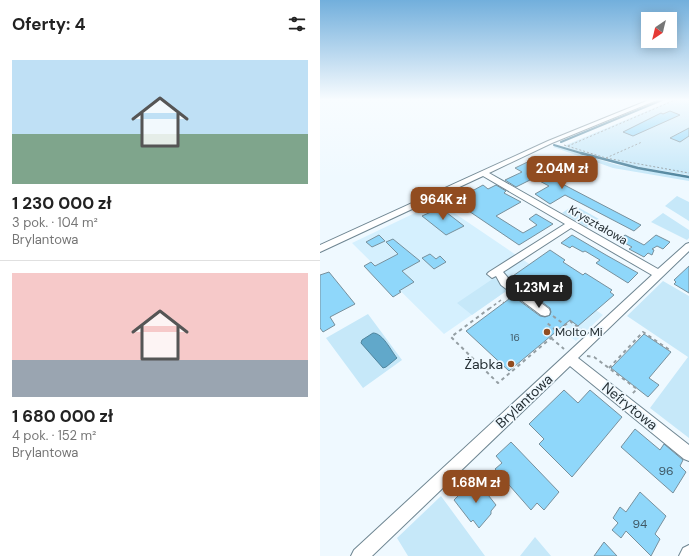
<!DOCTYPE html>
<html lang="pl">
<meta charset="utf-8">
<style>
body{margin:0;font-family:"DM Sans",sans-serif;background:#f6f6f6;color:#222;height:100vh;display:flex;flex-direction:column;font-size:15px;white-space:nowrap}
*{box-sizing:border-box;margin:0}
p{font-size:13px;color:#767676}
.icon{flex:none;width:22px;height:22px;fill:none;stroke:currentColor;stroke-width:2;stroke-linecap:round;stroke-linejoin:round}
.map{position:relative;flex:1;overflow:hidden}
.side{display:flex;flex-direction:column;background:#fff;width:320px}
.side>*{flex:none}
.needle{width:26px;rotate:215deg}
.tools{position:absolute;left:321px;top:12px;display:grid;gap:8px}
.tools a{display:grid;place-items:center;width:36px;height:36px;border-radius:0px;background:#fff;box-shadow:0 2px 10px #0003;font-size:20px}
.price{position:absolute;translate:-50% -34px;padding:0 9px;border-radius:8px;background:#914c20;color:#fff;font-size:13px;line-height:26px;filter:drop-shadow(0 1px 2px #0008)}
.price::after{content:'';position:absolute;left:50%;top:24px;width:12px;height:9px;margin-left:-6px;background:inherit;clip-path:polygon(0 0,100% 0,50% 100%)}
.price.active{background:#222;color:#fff}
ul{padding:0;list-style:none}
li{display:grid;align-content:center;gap:8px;height:212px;padding:0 12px}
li+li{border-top:1px solid #e0e0e0}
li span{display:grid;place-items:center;height:124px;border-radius:0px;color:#555}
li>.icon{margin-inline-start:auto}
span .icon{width:72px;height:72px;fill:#fffc;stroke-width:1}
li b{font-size:17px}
h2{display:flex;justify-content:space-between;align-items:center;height:48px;padding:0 12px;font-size:17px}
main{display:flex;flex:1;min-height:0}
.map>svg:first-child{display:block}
.built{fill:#d5f0fe}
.green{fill:#c6e8f9}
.water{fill:#61a8ca;stroke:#4f849d}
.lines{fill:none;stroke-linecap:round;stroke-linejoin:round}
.stream-far1{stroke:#4f849d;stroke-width:2}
.stream{stroke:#4f849d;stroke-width:2.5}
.building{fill:#8fd7fa;stroke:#78909c}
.minor-casing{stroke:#6f8692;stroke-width:2}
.path-far2{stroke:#949ea3;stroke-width:1;stroke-dasharray:2 2;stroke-linecap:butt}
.path-far1{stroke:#949ea3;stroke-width:1.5;stroke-dasharray:3 3;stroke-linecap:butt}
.path{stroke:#949ea3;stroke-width:2;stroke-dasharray:3.5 3.5;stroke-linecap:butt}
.minor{fill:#fff;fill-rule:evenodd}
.poi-dot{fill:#914c20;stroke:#eff9ff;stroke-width:1.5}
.labels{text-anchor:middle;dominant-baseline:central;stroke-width:3.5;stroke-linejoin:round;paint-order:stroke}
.number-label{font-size:10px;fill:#405966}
.street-label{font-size:12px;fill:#252f34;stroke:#eff9ff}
.poi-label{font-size:12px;fill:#252f34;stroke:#eff9ff;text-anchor:start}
.near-number-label{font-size:12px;fill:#405966}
.near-poi-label{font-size:14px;fill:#252f34;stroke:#eff9ff;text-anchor:end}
.near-street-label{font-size:14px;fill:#252f34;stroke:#eff9ff}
</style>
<main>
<section class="side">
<h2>Oferty: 4<svg class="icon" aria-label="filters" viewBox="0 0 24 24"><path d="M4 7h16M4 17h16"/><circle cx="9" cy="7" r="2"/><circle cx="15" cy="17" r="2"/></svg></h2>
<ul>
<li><span style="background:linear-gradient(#bfe0f5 60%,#7fa58c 0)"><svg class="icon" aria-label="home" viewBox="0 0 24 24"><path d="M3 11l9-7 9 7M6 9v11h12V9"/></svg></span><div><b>1 230 000 zł</b><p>3 pok. · 104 m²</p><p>Brylantowa</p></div></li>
<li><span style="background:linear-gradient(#f6c9c9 70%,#9aa5b1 0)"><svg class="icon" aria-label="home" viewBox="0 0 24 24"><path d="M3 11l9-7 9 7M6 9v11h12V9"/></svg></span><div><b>1 680 000 zł</b><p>4 pok. · 152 m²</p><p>Brylantowa</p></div></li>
</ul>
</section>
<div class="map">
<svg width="369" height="556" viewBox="0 0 369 556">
<rect width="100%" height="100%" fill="#eff9ff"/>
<path class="built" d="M118 202 205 261 283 315 256 341 189 289 124 334 32 243Z"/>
<path class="green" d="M353 100H369V175C327 168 283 163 244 146Z
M235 146 297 165 369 178V181L293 168 233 147Z
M357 196 369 202V221L345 206Z
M254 205 279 219 267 227 242 213Z
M343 213 369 230V238L367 240 331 222Z
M174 278 189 289 152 315 137 303Z
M343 281 369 296V438L330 408 368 357 307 316Z
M48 314 82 360 43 388 6 338Z
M121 496 165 556H88L77 538Z
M215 537 231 556H200Z"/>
<path class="water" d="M53 333C63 333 71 351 77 358L66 367 63 368 41 343 42 340Z"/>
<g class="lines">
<path class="stream-far1" d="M241 142 342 100
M234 145 264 154"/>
<path class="stream" d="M261 153 318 168 369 177"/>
</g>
<path class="building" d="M350 111 360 115 313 136 303 132 341 113 343 114Z
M369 128V136L360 142 350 138Z
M218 157 242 168 227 176 321 225 314 231 245 195 230 204 215 194 229 186 214 178 196 187 185 180 202 172 195 168Z
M163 185 168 189 176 185 186 191 184 193 201 202 176 216 203 233 217 225 209 219 216 214 233 224 199 245 134 201Z
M120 208 122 209 144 226 126 235 102 216Z
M59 235 65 241 52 247 46 242Z
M252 235 286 255 318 273 308 283 276 263 280 260 265 251 263 252 252 246 250 248 241 243Z
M305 235 324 245 336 235 350 242 343 249 337 246 332 249 334 250 332 255 328 253 324 257 309 249 312 247 299 240Z
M73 239 100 261 82 271 94 282 79 291 81 292 73 297 44 266 51 262 55 266 78 254 66 242Z
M230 250 245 260 243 262 263 275 265 273 292 290 290 292 294 295 258 326 250 320 189 371 146 331 193 296 220 316 225 317 230 315 231 312 230 308 190 278Z
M110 254 116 259 120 256 126 262 114 269 102 258Z
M369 266V293L354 284 356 282 354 280Z
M9 272 35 304 10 317 15 325 3 332 0 328V275Z
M324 334 351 352 329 378 339 385 328 397 291 368Z
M244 390 258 403 270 390 302 417 252 477 219 444 224 439 209 424Z
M315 429 340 450 344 444 363 460 360 466 366 472 353 493 301 447Z
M191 442 239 492 224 510 217 503 211 510 175 469 182 463 176 456Z
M157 481 176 505 171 511V514L159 528 153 520 151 522 134 500 149 485 151 487Z
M320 492 346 516 335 534 340 539 331 556 306 531 301 538 292 530 298 523 293 518 300 507 306 512Z
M284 542 297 556H274Z"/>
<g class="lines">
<g class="minor-casing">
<path id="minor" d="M329 100H337L232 143 169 173 338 269 366 244 369 243V251L258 358 369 445V461L364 459 250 366 52 556H31L34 550 332 275 251 228 183 272 189 279 229 309 230 312 229 315 225 316 221 315 181 285 176 276 172 278 167 274 169 272 245 224 163 176 0 252V245L228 141Z
M369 545V556H359L363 548Z"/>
</g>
<path class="path-far2" d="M244 145 286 158 322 142
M248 146 355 100
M286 158 369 173
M130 197 134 200
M125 202 131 198"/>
<path class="path-far1" d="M169 309 181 300 184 303"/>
<path class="path" d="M170 308 131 337 178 383 238 332 226 322
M233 316 245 325 250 321 264 332
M231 338 244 349
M267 356 274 357 317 389 312 394
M289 368 323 332 351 351"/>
<use href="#minor" class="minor"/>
</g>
<linearGradient id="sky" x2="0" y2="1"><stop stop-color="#72afdc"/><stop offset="0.56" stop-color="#f8fcff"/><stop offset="1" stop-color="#f8fcff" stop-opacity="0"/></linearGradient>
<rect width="369" height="178" fill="url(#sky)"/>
<g class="poi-dot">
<circle cx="227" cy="332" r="4"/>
<circle cx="191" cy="364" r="4"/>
</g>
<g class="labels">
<g class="number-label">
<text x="195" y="337">16</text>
</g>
<g class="street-label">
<text transform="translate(278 225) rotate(30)">Kryształowa</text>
</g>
<g class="poi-label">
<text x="235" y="332">Molto Mi</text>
</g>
<g class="near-number-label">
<text x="346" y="471">96</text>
<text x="320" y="524">94</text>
</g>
<g class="near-poi-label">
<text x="183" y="364">Żabka</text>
</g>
<g class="near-street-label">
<text transform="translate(204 401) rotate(-43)">Brylantowa</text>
<text transform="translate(310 406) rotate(39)">Nefrytowa</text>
</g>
</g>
</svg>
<div class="tools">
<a><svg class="needle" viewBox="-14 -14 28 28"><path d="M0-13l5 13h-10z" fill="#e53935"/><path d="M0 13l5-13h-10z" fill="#767676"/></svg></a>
</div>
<b class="price" style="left:242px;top:190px">2.04M zł</b>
<b class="price" style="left:123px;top:221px">964K zł</b>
<b class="price active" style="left:219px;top:309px">1.23M zł</b>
<b class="price" style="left:156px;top:504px">1.68M zł</b>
</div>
</main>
